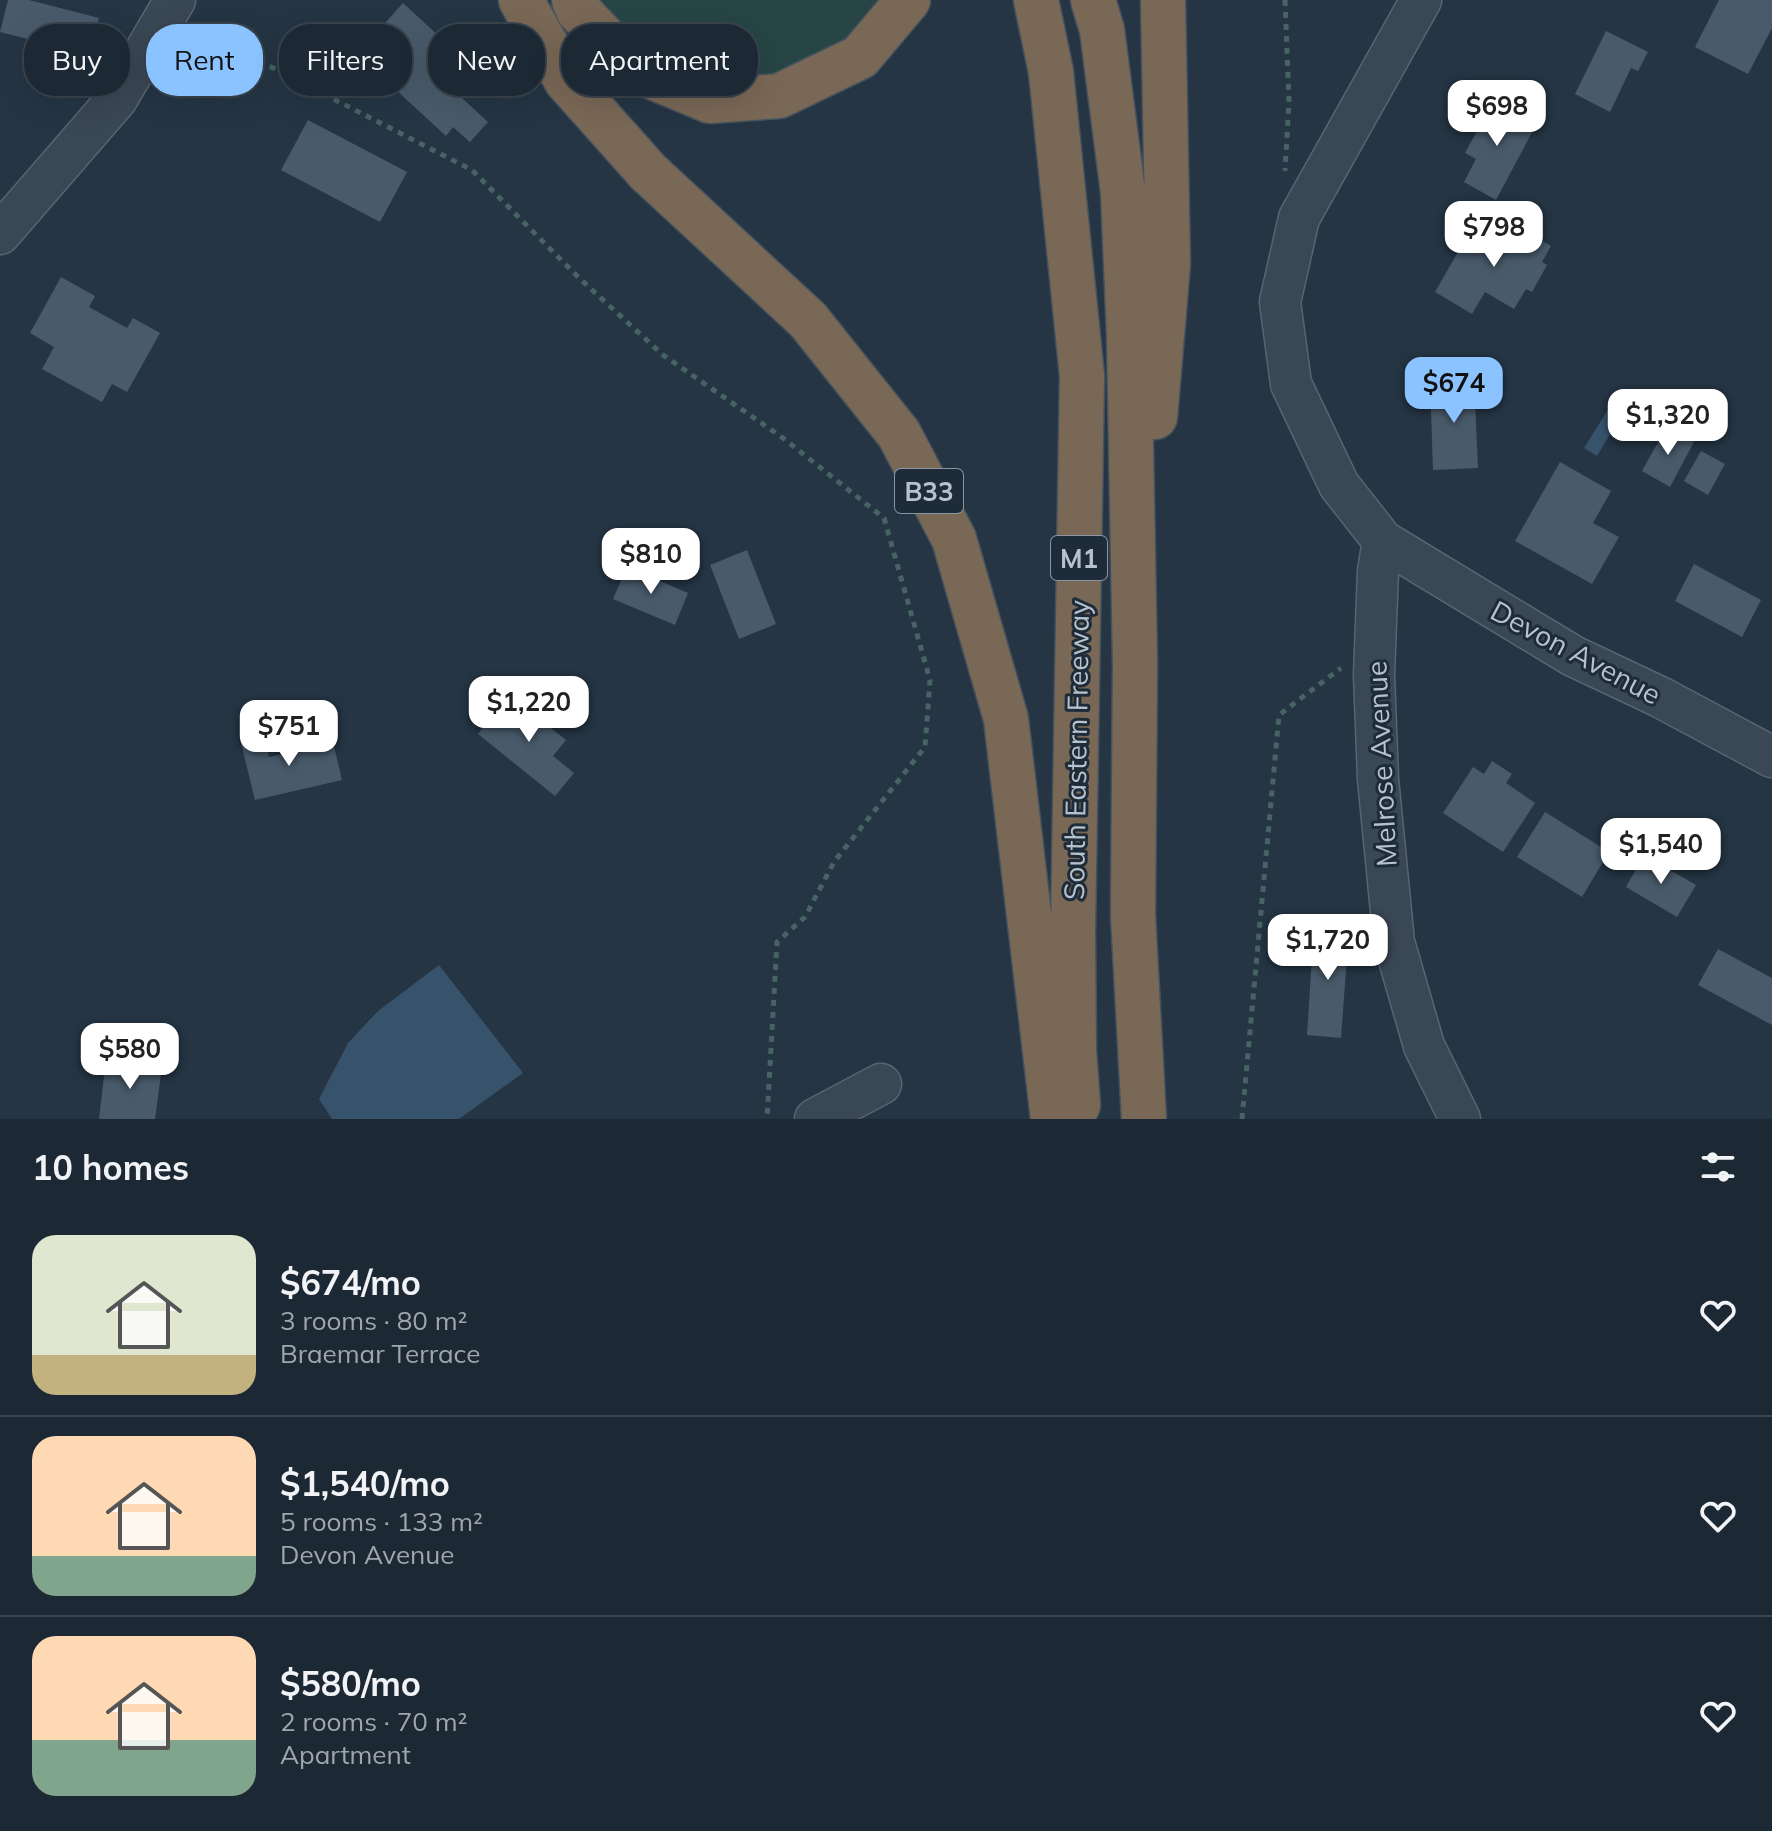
<!DOCTYPE html>
<meta charset="utf-8">
<style>
body{margin:0;font-family:Mulish,sans-serif;background:#25303b;color:#f1f3f6;height:100vh;display:flex;flex-direction:column;font-size:30px;white-space:nowrap}
*{box-sizing:border-box;margin:0}
p{font-size:26px;color:#a0a6ac}
.icon{flex:none;width:44px;height:44px;fill:none;stroke:currentColor;stroke-width:2;stroke-linecap:round;stroke-linejoin:round}
.map{position:relative;height:1119px;overflow:hidden}
.sheet{display:flex;flex-direction:column;background:#1c2833;flex:1}
.sheet>*{flex:none}
.hud{position:absolute;left:24px;top:24px;width:800px;height:72px;display:flex;gap:16px}
.price{position:absolute;translate:-50% -68px;padding:0 18px;border-radius:16px;background:#fff;color:#222;font-size:26px;line-height:52px;filter:drop-shadow(0 2px 4px #0008)}
.price::after{content:'';position:absolute;left:50%;top:48px;width:24px;height:18px;margin-left:-12px;background:inherit;clip-path:polygon(0 0,100% 0,50% 100%)}
.price.selected{background:#8ac3ff;color:#111}
ul{padding:0;list-style:none}
li{display:flex;align-items:center;gap:24px;height:200px;padding:0 32px}
li+li{border-top:2px solid #3a444e}
li span{display:grid;place-items:center;flex:none;width:224px;height:160px;border-radius:24px;color:#555}
li>.icon{margin-inline-start:auto}
span .icon{width:96px;height:96px;fill:#fffc;stroke-width:1}
li b{font-size:34px}
h2{display:flex;justify-content:space-between;align-items:center;height:96px;padding:0 32px;font-size:34px}
.tag{padding:0 28px;border-radius:32px;background:#1c2833;box-shadow:0 8px 32px #0002,0 0 0 2px #3a444e;font-size:28px;line-height:72px}
.tag.selected{background:#8ac3ff;color:#111}
.map>svg:first-child{display:block}
.green{fill:#274545}
.water{fill:#37536c}
.building{fill:#495b6b}
.lines{fill:none;stroke-linecap:round;stroke-linejoin:round}
.minor-casing{stroke:#586571;stroke-width:43}
.highway-casing{stroke:#44525e;stroke-width:47}
.path{stroke:#476363;stroke-width:5;stroke-dasharray:6 6;stroke-linecap:butt}
.minor{stroke:#3a4754;stroke-width:40}
.highway{stroke:#7a6856;stroke-width:44}
.labels{text-anchor:middle;dominant-baseline:central;stroke-width:6;stroke-linejoin:round;paint-order:stroke}
.shield{fill:#1e2c39;stroke:#8995a1;stroke-width:2}
.shield-label{font-size:26px;font-weight:bold;fill:#b7c2cd}
.street-label{font-size:28px;fill:#b7c2cd;stroke:#1e2c39}
</style>
<div class="map">
<svg width="1772" height="1119" viewBox="0 0 1772 1119">
<rect width="100%" height="100%" fill="#253544"/>
<path class="green" d="M574 0H908L860 57 710 101Z"/>
<path class="water" d="M1609 408 1621 416 1597 456 1584 448Z
M439 965 523 1073 459 1119H332L319 1099 348 1043 378 1011Z"/>
<path class="building" d="M8 0H29L99 18 90 55 0 32Z
M1719 0H1772V28L1748 74 1695 47Z
M403 3 454 50 434 72 488 122 470 142 453 127 446 136 357 54Z
M1606 31 1648 52 1638 71 1631 68 1610 112 1575 94Z
M1494 100 1537 123 1496 200 1464 182 1476 159 1465 153Z
M308 120 407 172 380 222 281 170Z
M1513 224 1551 246 1542 262 1547 265 1532 292 1526 289 1514 309 1485 292 1472 314 1435 292 1473 226 1502 243Z
M61 277 95 296 89 307 127 328 133 318 160 333 127 392 112 384 102 402 42 369 54 347 30 333Z
M1474 380 1478 468 1433 470 1430 381Z
M1667 426 1694 442 1670 487 1642 471Z
M1701 451 1725 464 1708 495 1684 481Z
M1560 462 1611 491 1593 523 1619 537 1592 584 1515 541Z
M747 550 776 624 739 639 710 565Z
M1694 564 1761 600 1742 637 1675 601Z
M627 567 688 593 675 625 613 599Z
M505 700 524 715 532 705 551 720 547 725 566 740 553 756 574 773 555 796 478 734Z
M265 737 269 757 333 742 342 780 255 800 241 743Z
M1492 761 1512 774 1506 783 1535 803 1503 852 1443 813 1473 767 1484 774Z
M1545 812 1609 852 1582 897 1517 857Z
M1644 855 1696 885 1677 917 1626 887Z
M1314 926 1349 929 1341 1038 1307 1035Z
M1718 949 1772 978V1025L1698 985Z
M106 1059 162 1066 155 1119H99Z"/>
<g class="lines">
<g class="minor-casing">
<path id="minor" d="M1421 0 1299 218 1280 302 1291 384 1339 485 1383 541 1573 656 1660 697 1772 757
M0 234 117 99 175 0
M1383 541 1378 571 1374 675 1378 779 1394 942 1424 1046 1460 1119
M815 1119 881 1084"/>
</g>
<g class="highway-casing">
<path id="highway" d="M521 0 566 80 648 172 808 320 899 434 954 539 1006 719 1053 1119
M574 0 578 10 635 70 710 101 779 96 860 57 908 0
M1036 0 1051 72 1082 376 1073 931 1074 1051 1078 1105
M1093 0 1102 30 1123 192 1129 335 1135 665 1133 915 1144 1119
M1155 417 1168 264 1163 0"/>
</g>
<path class="path" d="M1285 0 1289 101 1285 171
M195 28 472 170 578 277 663 355 783 438 884 518 930 680 925 747 834 862 805 917 777 942 767 1119
M1242 1119 1279 715 1341 668"/>
<use href="#minor" class="minor"/>
<use href="#highway" class="highway"/>
</g>
<g class="labels">
<g class="shield">
<rect x="895" y="469" width="68" height="44" rx="6"/>
<rect x="1051" y="536" width="56" height="44" rx="6"/>
</g>
<g class="shield-label">
<text x="929" y="491">B33</text>
<text x="1079" y="558">M1</text>
</g>
<g class="street-label">
<text transform="translate(1576 652) rotate(28)">Devon Avenue</text>
<text transform="translate(1076 750) rotate(-89)">South Eastern Freeway</text>
<text transform="translate(1381 764) rotate(-93)">Melrose Avenue</text>
</g>
</g>
</svg>
<b class="price" style="left:1497px;top:148px">$698</b>
<b class="price" style="left:1494px;top:269px">$798</b>
<b class="price selected" style="left:1454px;top:425px">$674</b>
<b class="price" style="left:1668px;top:457px">$1,320</b>
<b class="price" style="left:651px;top:596px">$810</b>
<b class="price" style="left:529px;top:744px">$1,220</b>
<b class="price" style="left:289px;top:768px">$751</b>
<b class="price" style="left:1661px;top:886px">$1,540</b>
<b class="price" style="left:1328px;top:982px">$1,720</b>
<b class="price" style="left:130px;top:1091px">$580</b>
<div class="hud">
<a class="tag">Buy</a>
<a class="tag selected">Rent</a>
<a class="tag">Filters</a>
<a class="tag">New</a>
<a class="tag">Apartment</a>
</div>
</div>
<section class="sheet">
<h2>10 homes<svg class="icon" aria-label="filters" viewBox="0 0 24 24"><path d="M4 7h16M4 17h16"/><circle cx="9" cy="7" r="2"/><circle cx="15" cy="17" r="2"/></svg></h2>
<ul>
<li><span style="background:linear-gradient(#dfe7d0 75%,#c2b280 0)"><svg class="icon" aria-label="home" viewBox="0 0 24 24"><path d="M3 11l9-7 9 7M6 9v11h12V9"/></svg></span><div><b>$674/mo</b><p>3 rooms · 80 m²</p><p>Braemar Terrace</p></div><svg class="icon" aria-label="heart" viewBox="0 0 24 24"><path d="M12 20l-8-8c-3-5 5-10 8-4 3-6 11-1 8 4z"/></svg></li>
<li><span style="background:linear-gradient(#ffd9b3 75%,#7fa58c 0)"><svg class="icon" aria-label="home" viewBox="0 0 24 24"><path d="M3 11l9-7 9 7M6 9v11h12V9"/></svg></span><div><b>$1,540/mo</b><p>5 rooms · 133 m²</p><p>Devon Avenue</p></div><svg class="icon" aria-label="heart" viewBox="0 0 24 24"><path d="M12 20l-8-8c-3-5 5-10 8-4 3-6 11-1 8 4z"/></svg></li>
<li><span style="background:linear-gradient(#ffd9b3 65%,#7fa58c 0)"><svg class="icon" aria-label="home" viewBox="0 0 24 24"><path d="M3 11l9-7 9 7M6 9v11h12V9"/></svg></span><div><b>$580/mo</b><p>2 rooms · 70 m²</p><p>Apartment</p></div><svg class="icon" aria-label="heart" viewBox="0 0 24 24"><path d="M12 20l-8-8c-3-5 5-10 8-4 3-6 11-1 8 4z"/></svg></li>
</ul>
</section>
